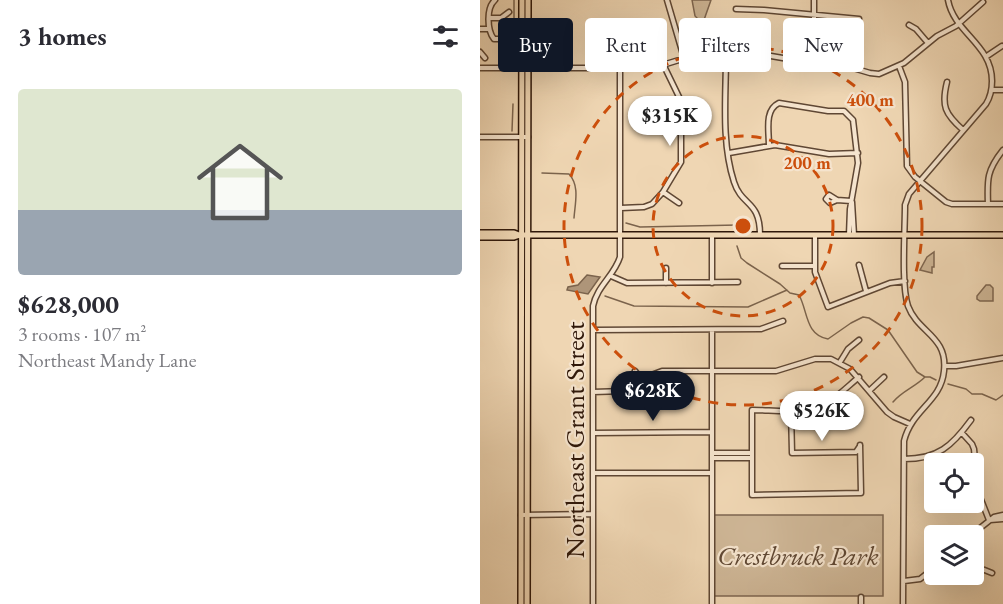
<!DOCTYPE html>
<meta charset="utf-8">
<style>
body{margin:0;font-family:"EB Garamond",serif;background:#f2f2f3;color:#2b2b33;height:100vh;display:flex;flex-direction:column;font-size:22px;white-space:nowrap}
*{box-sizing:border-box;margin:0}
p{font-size:20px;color:#7c7c81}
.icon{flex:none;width:33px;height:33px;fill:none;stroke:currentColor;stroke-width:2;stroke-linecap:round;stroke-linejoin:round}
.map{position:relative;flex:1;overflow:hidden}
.sheet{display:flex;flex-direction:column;background:#fff;width:480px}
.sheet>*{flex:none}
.hud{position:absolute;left:18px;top:18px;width:414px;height:54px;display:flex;gap:12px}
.fabs{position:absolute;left:444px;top:453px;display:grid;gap:12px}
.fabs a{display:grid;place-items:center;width:60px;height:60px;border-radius:6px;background:#fff;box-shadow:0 6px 24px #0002;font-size:30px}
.price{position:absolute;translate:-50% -51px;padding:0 14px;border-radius:21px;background:#fff;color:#222;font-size:20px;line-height:39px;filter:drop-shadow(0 2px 3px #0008)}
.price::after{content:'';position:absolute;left:50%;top:36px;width:18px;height:14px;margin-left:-9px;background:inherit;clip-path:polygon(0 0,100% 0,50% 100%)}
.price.selected{background:#111827;color:#fff}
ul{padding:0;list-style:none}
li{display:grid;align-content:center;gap:12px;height:318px;padding:0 18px}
li span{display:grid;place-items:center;height:186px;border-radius:6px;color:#555}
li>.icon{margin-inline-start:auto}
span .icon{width:108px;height:108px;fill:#fffc;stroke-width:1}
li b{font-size:26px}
h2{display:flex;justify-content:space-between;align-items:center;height:72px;padding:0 18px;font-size:26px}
.tag{padding:0 21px;border-radius:6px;background:#fff;box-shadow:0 6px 24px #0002;font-size:21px;line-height:54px}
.tag.selected{background:#111827;color:#fff}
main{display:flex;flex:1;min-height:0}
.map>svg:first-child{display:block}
.green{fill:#ceb696;stroke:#7e6650;stroke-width:1.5}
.water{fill:#ae9579;stroke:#7b634c;stroke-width:1.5}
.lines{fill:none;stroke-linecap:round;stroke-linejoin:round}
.stream{stroke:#7b634c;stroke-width:1.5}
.minor-casing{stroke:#5f4734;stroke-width:7}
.major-casing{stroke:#2f1709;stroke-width:8}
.minor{stroke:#f5e4ce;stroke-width:4}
.major{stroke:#efd6b3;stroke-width:5}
.ring{fill:none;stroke:#cc4f0c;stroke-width:3;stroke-dasharray:10 8}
.labels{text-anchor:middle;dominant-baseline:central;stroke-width:4.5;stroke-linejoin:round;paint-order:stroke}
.street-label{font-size:27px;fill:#2f1709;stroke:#f5e4ce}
.park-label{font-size:27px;font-style:italic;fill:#5f4733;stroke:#f5e4ce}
.centre{fill:#cc4f0c;stroke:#f5e4ce;stroke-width:3}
.ring-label{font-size:18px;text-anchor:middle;font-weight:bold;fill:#cc4f0c;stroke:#f5e4ce;stroke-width:4.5;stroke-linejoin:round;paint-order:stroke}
</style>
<main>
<section class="sheet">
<h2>3 homes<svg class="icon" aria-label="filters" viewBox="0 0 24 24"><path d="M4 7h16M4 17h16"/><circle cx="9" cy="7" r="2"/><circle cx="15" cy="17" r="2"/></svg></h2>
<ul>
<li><span style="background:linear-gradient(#dfe7d0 65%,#9aa5b1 0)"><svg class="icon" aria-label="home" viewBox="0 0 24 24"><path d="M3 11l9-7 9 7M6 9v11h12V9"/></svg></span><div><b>$628,000</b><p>3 rooms · 107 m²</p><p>Northeast Mandy Lane</p></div></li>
</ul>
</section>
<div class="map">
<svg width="523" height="604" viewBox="0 0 523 604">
<rect width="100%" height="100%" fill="#efd6b3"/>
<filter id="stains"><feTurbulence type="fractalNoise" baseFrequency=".00333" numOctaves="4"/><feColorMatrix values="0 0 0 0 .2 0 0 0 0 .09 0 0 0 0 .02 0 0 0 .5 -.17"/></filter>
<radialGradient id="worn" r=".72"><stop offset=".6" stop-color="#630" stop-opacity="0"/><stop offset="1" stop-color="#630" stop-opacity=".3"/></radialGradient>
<path class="green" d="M212 0H231L224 20V50H220L218 19 215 16Z
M454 252V267H452V273L440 270 447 257Z
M506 285H510L513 288V301H500L497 299V296Z
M233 515H403V596H234Z"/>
<path class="water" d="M116 32 118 55 117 59 113 60C110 55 105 40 108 33Z
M107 275 120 277 108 294 87 290 88 287 98 285Z"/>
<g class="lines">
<path class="stream" d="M31 43 34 30V0
M32 131 33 104
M62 173 89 174C100 186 95 203 94 218
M146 223 160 227 258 225
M257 246 261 258 267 263 300 284 310 293 319 295C328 311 325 335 348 339L371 323 383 317 389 318 408 330 437 372 445 377H450L456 380
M125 296 154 306 268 307 307 290
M468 384 486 389 492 394H502L516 400 523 395
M413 402C422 391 435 387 445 377"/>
<g class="minor-casing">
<path id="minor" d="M15 0C6 8 7 30 14 39H27
M187 0 204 58
M256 9 284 10 379 19
M9 18H21L29 12
M429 25 436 29 448 43
M0 29H9
M0 52 5 58
M246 55C246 96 241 142 254 182 262 207 280 200 280 235
M507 56 522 46
M331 62 334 44V0
M419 66 425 82 427 166 435 177 466 202 472 204H523
M0 68H173L212 56H291L355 67 373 68 390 73 399 74 424 63 457 36 476 26 503 2
M467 82C461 106 465 114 483 130
M512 90H523
M0 137H48
M289 146C289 131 284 110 299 103L348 111H364L373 120 378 163 370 209 369 235
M249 153 295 145 349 154 378 153
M183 192 199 203
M357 200 350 203 346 199 349 195 357 200 371 201
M372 202 374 235
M508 204C507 179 507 170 523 150
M141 208 164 207 172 204 183 192 201 162V101L184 66
M335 235V272L348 307 410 283 425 281
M379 265 386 291
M302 266H335
M186 268V283
M131 276 147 283 258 282
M232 283V235
M114 330 281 329 303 321
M360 362 368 349 379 340
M465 366H476L523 358
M155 371 162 380
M379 377C368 386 357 398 344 404 323 415 295 410 272 410V495L381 493 380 445
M188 390V371
M389 391 404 377
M113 392 145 391 166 377 182 371H296L335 359H351L370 369 407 412 414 417 430 424
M311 410 312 453 376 452 380 446
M113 433 232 432
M482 433 492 444 494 449 498 492 509 520
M232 453H272
M232 458H272
M424 459C458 459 472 446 491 420
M113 473H232
M41 515 113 514
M510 520 523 519
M490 536 514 517 523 515
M494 561 502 569 512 573
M424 581 440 579 454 568
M381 597V604
M113 604V306C117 286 134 276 140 257V68
M232 604V330
M423 604 424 441C432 409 461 402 464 371 468 336 438 333 428 306 421 285 425 230 425 205L429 194 506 104C511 96 512 90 512 81 512 44 474 33 468 0"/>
</g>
<g class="major-casing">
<path id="major" d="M0 233H34L39 235
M0 237H34L40 235H523
M41 604 42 0
M47 604 48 0"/>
</g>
<use href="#minor" class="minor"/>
<use href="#major" class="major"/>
</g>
<g class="ring">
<circle cx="263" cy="226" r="90"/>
<circle cx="263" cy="226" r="179"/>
</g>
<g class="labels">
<g class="street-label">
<text transform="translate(94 440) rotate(-90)">Northeast Grant Street</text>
</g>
<g class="park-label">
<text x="318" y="555">Crestbruck Park</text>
</g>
</g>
<circle cx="263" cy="226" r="9" class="centre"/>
<g class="ring-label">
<text x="390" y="106">400 m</text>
<text x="327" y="169">200 m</text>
</g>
<rect width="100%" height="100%" filter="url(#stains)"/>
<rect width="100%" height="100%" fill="url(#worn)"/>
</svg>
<div class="fabs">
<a><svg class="icon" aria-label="locate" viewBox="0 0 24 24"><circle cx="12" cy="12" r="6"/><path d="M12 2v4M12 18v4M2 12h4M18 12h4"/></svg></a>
<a><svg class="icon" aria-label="layers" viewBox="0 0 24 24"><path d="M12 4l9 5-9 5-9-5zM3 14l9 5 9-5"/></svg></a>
</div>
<b class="price" style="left:190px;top:147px">$315K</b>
<b class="price selected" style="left:173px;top:422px">$628K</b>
<b class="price" style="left:342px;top:442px">$526K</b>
<div class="hud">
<a class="tag selected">Buy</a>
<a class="tag">Rent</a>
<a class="tag">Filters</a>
<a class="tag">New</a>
</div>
</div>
</main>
